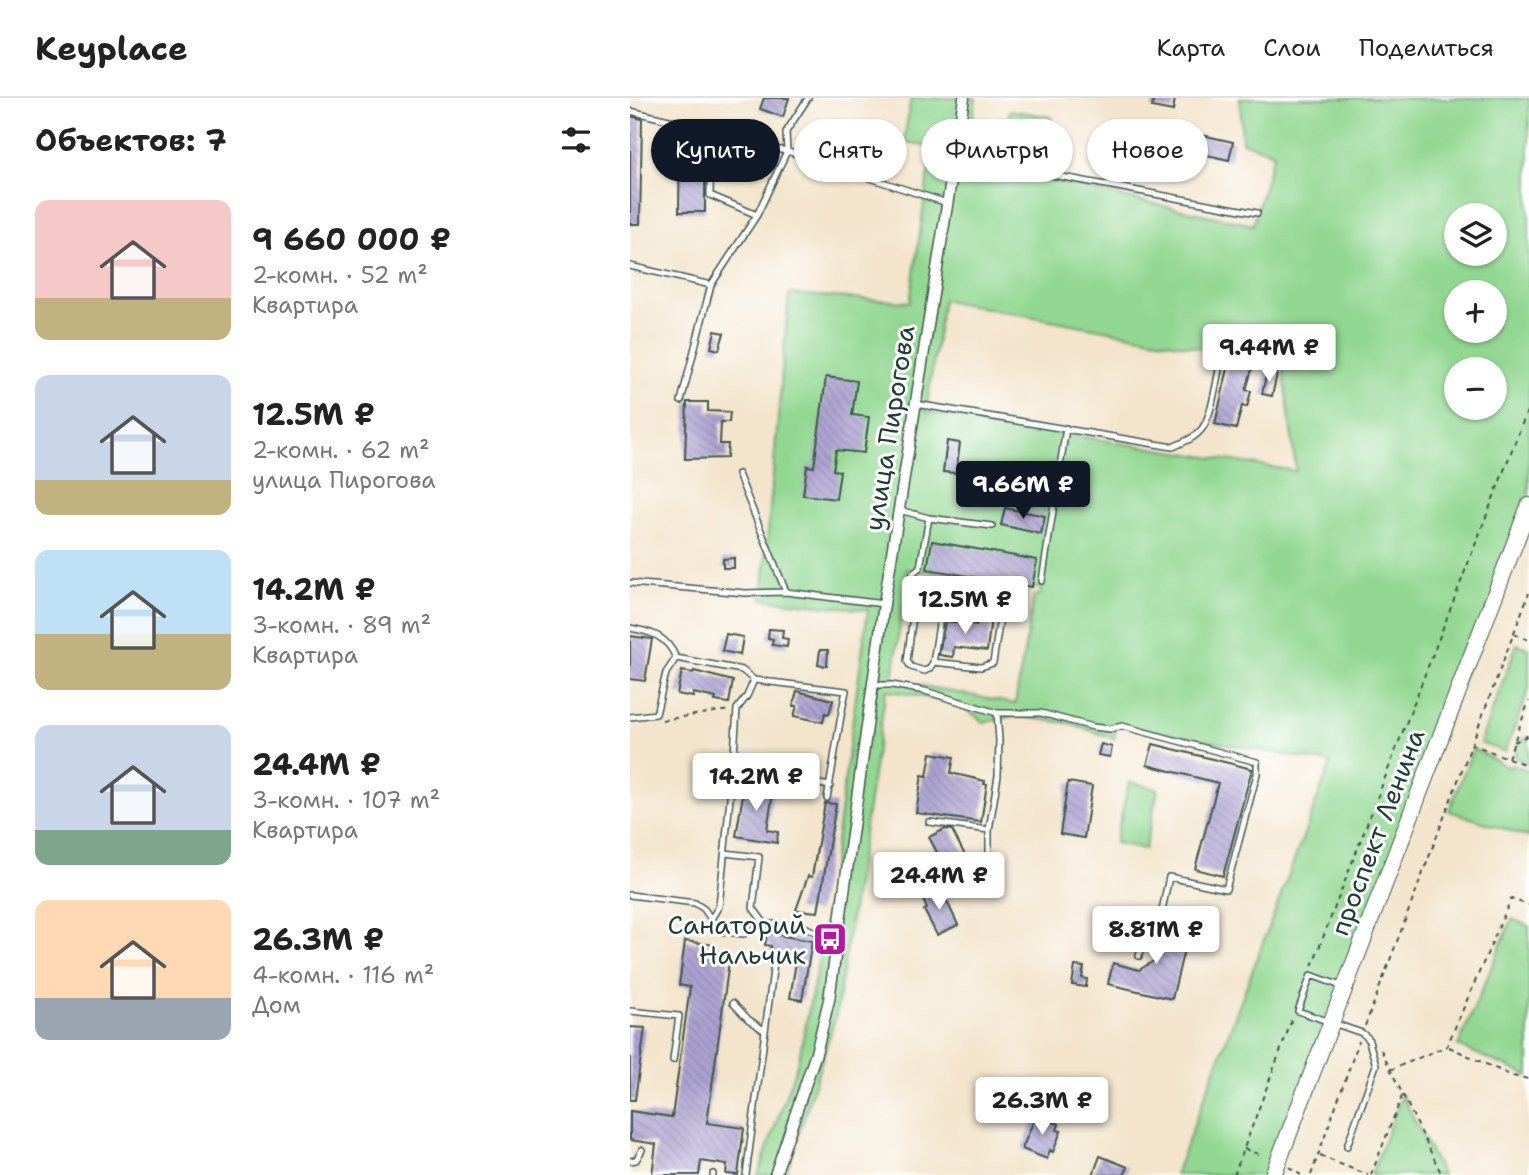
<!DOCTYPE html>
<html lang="ru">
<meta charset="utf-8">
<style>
body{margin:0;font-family:"Shantell Sans",sans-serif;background:#f6f6f6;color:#222;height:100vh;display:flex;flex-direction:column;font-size:26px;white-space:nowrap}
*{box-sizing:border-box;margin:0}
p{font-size:23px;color:#767676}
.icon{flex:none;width:38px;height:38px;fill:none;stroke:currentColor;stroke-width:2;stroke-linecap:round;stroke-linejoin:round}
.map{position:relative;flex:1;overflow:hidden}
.panel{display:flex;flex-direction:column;background:#fff;width:630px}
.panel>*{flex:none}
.hud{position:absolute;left:21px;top:21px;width:665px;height:63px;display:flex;gap:14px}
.buttons{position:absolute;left:814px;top:105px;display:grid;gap:14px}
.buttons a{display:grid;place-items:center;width:63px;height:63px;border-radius:50%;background:#fff;box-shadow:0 2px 5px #0004;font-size:35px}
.price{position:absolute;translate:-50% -60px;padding:0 16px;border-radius:7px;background:#fff;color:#222;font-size:23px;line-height:46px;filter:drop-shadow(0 2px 4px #0008)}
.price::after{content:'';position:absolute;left:50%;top:42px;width:21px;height:16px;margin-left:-10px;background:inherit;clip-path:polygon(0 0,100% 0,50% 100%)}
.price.on{background:#111827;color:#fff}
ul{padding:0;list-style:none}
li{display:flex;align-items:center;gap:21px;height:175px;padding:0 35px}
li span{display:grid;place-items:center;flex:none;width:196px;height:140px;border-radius:14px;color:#555}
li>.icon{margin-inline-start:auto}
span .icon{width:84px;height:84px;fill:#fffc;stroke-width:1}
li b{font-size:30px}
h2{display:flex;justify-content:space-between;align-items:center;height:84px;padding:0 35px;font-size:30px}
.pill{padding:0 24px;border-radius:32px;background:#fff;box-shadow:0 2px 5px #0004;font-size:24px;line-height:63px}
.pill.on{background:#111827;color:#fff}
header{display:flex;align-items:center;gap:42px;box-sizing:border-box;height:98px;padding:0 35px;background:#fff;border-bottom:2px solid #e0e0e0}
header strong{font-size:33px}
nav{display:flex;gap:38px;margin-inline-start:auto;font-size:24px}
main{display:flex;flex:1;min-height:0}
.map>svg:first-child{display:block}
.green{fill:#92d791;stroke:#588a62;stroke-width:2;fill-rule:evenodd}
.building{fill:url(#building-back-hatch)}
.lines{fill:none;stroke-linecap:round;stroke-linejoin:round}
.lane-casing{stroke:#3f564b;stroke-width:8}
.street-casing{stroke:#3f564b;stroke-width:13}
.secondary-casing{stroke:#3f564b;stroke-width:18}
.path{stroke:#3f564b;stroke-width:2;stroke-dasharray:5 5;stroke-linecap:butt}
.lane{stroke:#fff;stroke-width:5}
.street{stroke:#fff;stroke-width:10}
.secondary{stroke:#fff;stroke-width:16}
.labels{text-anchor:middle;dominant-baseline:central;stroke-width:6;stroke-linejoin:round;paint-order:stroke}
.street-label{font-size:26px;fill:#1f3d34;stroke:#fff}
.poi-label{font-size:26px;fill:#1f3d34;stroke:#fff;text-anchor:end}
</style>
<header>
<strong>Keyplace</strong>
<nav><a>Карта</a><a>Слои</a><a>Поделиться</a></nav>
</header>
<main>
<section class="panel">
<h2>Объектов: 7<svg class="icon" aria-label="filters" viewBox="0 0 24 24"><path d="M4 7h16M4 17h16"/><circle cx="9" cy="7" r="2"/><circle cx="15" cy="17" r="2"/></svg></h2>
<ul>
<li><span style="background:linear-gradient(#f6c9c9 70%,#c2b280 0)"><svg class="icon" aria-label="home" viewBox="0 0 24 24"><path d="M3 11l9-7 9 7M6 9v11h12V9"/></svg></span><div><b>9 660 000 ₽</b><p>2-комн. · 52 m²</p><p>Квартира</p></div></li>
<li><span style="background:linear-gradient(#c9d6e8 75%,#c2b280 0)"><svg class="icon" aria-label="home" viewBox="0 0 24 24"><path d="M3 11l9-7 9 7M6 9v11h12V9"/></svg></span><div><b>12.5M ₽</b><p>2-комн. · 62 m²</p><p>улица Пирогова</p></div></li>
<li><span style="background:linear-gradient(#bfe0f5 60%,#c2b280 0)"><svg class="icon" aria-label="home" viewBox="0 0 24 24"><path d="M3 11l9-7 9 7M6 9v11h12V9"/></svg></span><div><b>14.2M ₽</b><p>3-комн. · 89 m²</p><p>Квартира</p></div></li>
<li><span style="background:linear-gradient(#c9d6e8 75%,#7fa58c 0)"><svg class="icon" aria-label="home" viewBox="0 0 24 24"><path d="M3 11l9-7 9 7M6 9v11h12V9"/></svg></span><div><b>24.4M ₽</b><p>3-комн. · 107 m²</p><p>Квартира</p></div></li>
<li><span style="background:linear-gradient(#ffd9b3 70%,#9aa5b1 0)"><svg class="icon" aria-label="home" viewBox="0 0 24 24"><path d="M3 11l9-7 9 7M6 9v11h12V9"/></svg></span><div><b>26.3M ₽</b><p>4-комн. · 116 m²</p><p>Дом</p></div></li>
</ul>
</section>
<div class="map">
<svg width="899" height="1077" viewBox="0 0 899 1077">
<defs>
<pattern id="building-back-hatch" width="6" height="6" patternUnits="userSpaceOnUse" patternTransform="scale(1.75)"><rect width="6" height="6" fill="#aca2d1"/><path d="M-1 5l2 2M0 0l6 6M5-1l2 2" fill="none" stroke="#8b85aa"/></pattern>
</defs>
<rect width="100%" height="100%" fill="#fff"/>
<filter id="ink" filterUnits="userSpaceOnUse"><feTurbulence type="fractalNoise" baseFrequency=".0143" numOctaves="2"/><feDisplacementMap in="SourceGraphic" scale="14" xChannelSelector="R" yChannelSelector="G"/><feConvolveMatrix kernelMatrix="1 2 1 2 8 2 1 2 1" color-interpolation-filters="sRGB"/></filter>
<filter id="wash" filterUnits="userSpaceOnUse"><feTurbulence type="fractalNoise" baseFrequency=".00686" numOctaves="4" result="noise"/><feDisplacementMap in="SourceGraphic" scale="28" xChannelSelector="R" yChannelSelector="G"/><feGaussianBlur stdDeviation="1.57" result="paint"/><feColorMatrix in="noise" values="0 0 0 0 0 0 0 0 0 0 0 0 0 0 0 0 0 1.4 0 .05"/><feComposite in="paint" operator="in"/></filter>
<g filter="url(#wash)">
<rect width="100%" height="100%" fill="#f3e4cb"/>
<path class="green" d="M281 0H346L336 65 623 127 644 55 612 44 610 0H899V408L643 1077H545L701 665 487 626 484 641 443 626 384 618 353 625C336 603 284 598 256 592L206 917 156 1077H128L169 960 192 845 238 512 132 501 159 196 280 204 302 50 274 43ZM826 117H864V156H826ZM826 194H864V233H826ZM313 202 619 259 653 268 666 373 296 314ZM826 271H864V310H826ZM277 471 411 491 410 497H404L385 606 263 582Z
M380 12 422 19 418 48 375 41Z
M887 546 899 551V591L875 654 850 645Z
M899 639V666L888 662 885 657 889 644Z
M843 651C855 656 869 665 879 669L884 667 899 673V739L819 713Z
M499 684 528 691 515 751 485 745Z
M882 821 899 828V978L828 948Z
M772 997 812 1077H741Z"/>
<g id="blocks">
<path class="building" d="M134 0H159L153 19 130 11Z
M524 0H545L543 13 522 9Z
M0 18 12 21 10 126H0Z
M50 37 69 39V57H75V114H49Z
M572 37 603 44 599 62 568 55Z
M85 233 94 235 89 252 81 250Z
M600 262 623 268 616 292 621 293 617 309 612 308 606 331 585 326Z
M637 273 647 276 642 298 632 296Z
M196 279 227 283 222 317 239 319 234 355 206 352 203 372 210 373 206 401 173 397 177 368 184 369Z
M57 304H78V313L100 314 99 324H91L90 346H98L97 360 55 361Z
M317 343 330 345 326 375 313 374Z
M375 410 415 418 411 436 371 427Z
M302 443 407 462 402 489 297 471Z
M104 460V470H93V461Z
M348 517 361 519 357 553 324 549 323 559 309 557 315 523 347 527Z
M139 531 153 532 152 540 158 541 157 549 142 547 143 541 138 540Z
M96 536 113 539 110 557 92 553Z
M0 538 22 541 15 583 0 581Z
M190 552H198L197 568 188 567Z
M52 573 63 575 64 573 103 583 99 605 85 603 86 600 63 595V599L47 596Z
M167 593 203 602 199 616 195 615 193 624 164 618 167 608H163Z
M471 646 482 649 480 659 468 657Z
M523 646 622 671 593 778 565 771 588 685 517 667Z
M301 655 324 659 321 675 355 683 354 686H357L351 724 286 715 292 677 297 678Z
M115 684 144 688 137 732 148 734 147 745 106 738Z
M438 684 462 688 454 740 430 736Z
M195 705 206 706 188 814 166 812 178 778 182 779Z
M315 731 322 732 339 765 318 776 299 739Z
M308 791 314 802 316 801 328 827 307 837 294 812 297 811 292 799Z
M533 825 559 831 542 901 478 886 483 865 509 872 525 862Z
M137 835 182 843 172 902 160 900 166 864 139 859 141 848 135 847Z
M55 843 86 847 85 853 100 856 77 1025 114 1030 108 1077 96 1076 97 1067 71 1063 69 1077H22L26 1046 0 1042V1013L42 1019 60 889 49 887Z
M445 868 454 869 452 880 457 881 456 889 442 887Z
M0 929 15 930 5 1002H0Z
M406 1017 429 1026 427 1032 431 1033 423 1054 420 1052 417 1061 392 1051Z
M470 1058 498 1069 494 1077H463Z"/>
</g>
</g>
<g filter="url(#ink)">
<use href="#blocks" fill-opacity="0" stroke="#3f564b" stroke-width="2"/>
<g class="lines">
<g class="lane-casing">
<path id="lane" d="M0 13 61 27 81 41 157 53 317 105
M81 41 80 97 127 117
M325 59 627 115
M0 168 81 187 51 303
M81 187 127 117 157 53 156 34 178 0
M286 306 543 349C553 344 564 341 571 332 582 319 586 284 590 267
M108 376 156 494
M269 412 299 420 362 428
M299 420 290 469 283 475 281 491 285 503 277 563 281 569 295 573 299 571 303 565 312 507
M412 483 436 330
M0 485 115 495 156 494 254 506
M285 503 365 514 370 520 363 565 351 569 303 564
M0 530C22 534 37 538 46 560L112 572 124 582 216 593C208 629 204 665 197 700
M242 587H262L295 593 367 615H411L463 629 480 631 492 628 627 664V676L596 791 539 779 532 812 520 821 509 858
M0 619 26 616 36 575 46 560
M137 676 200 688
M299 724 359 732
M95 755 129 759 123 810 135 826
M324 791 346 774 359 758V732L368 678 369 642 367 615
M0 797 65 805 74 811 89 833 114 836 135 826 171 827 187 835 208 838
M81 821 89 808 103 671 107 611 117 598 124 582
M711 888 681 877 668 913 732 935 738 940 746 967 717 1048
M103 905 118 921 135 933
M0 913 49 918 43 962
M0 1063 6 1062 12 1052
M83 1077V1076
M116 1077 144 865"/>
</g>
<g class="street-casing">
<path id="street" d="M145 1077 186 955 199 902 254 506 334 0"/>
</g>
<g class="secondary-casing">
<path id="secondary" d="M643 1077 899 408"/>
</g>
<path class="path" d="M884 536 899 542
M32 622 99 612
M884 644 899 637
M841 646 899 668
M878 660 899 603
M682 868 899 308
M735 928 899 495
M819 949 882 978 899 981
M751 952 812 1077
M760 972 817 948 881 801 899 807
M614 1051 631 1057
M690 1058 738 1077
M659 1069 671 1077
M604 1077 663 919
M681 1077 729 943
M741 1077 772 998"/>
<use href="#lane" class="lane"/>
<use href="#street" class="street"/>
<use href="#secondary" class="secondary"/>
</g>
</g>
<defs>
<g id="bus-square" transform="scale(1.75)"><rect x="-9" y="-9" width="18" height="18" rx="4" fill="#b5179e" stroke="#fff"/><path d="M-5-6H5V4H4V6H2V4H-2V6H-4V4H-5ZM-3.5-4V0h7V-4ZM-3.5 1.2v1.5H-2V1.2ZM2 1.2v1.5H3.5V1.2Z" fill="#fff"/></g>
</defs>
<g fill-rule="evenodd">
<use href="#bus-square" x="200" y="841"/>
</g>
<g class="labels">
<g class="street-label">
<text transform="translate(259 330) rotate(-81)">улица Пирогова</text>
<text transform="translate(747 734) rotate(-69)">проспект Ленина</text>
</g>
<g class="poi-label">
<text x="176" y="826">Санаторий<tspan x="176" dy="30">Нальчик</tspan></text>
</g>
</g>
</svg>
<div class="buttons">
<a><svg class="icon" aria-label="layers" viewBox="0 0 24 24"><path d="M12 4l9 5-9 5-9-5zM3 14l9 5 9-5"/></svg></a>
<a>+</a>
<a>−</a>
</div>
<b class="price" style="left:639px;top:286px">9.44M ₽</b>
<b class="price on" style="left:393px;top:423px">9.66M ₽</b>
<b class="price" style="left:335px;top:538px">12.5M ₽</b>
<b class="price" style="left:126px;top:715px">14.2M ₽</b>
<b class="price" style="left:309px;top:814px">24.4M ₽</b>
<b class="price" style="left:526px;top:868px">8.81M ₽</b>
<b class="price" style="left:412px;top:1039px">26.3M ₽</b>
<div class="hud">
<a class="pill on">Купить</a>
<a class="pill">Снять</a>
<a class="pill">Фильтры</a>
<a class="pill">Новое</a>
</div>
</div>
</main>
